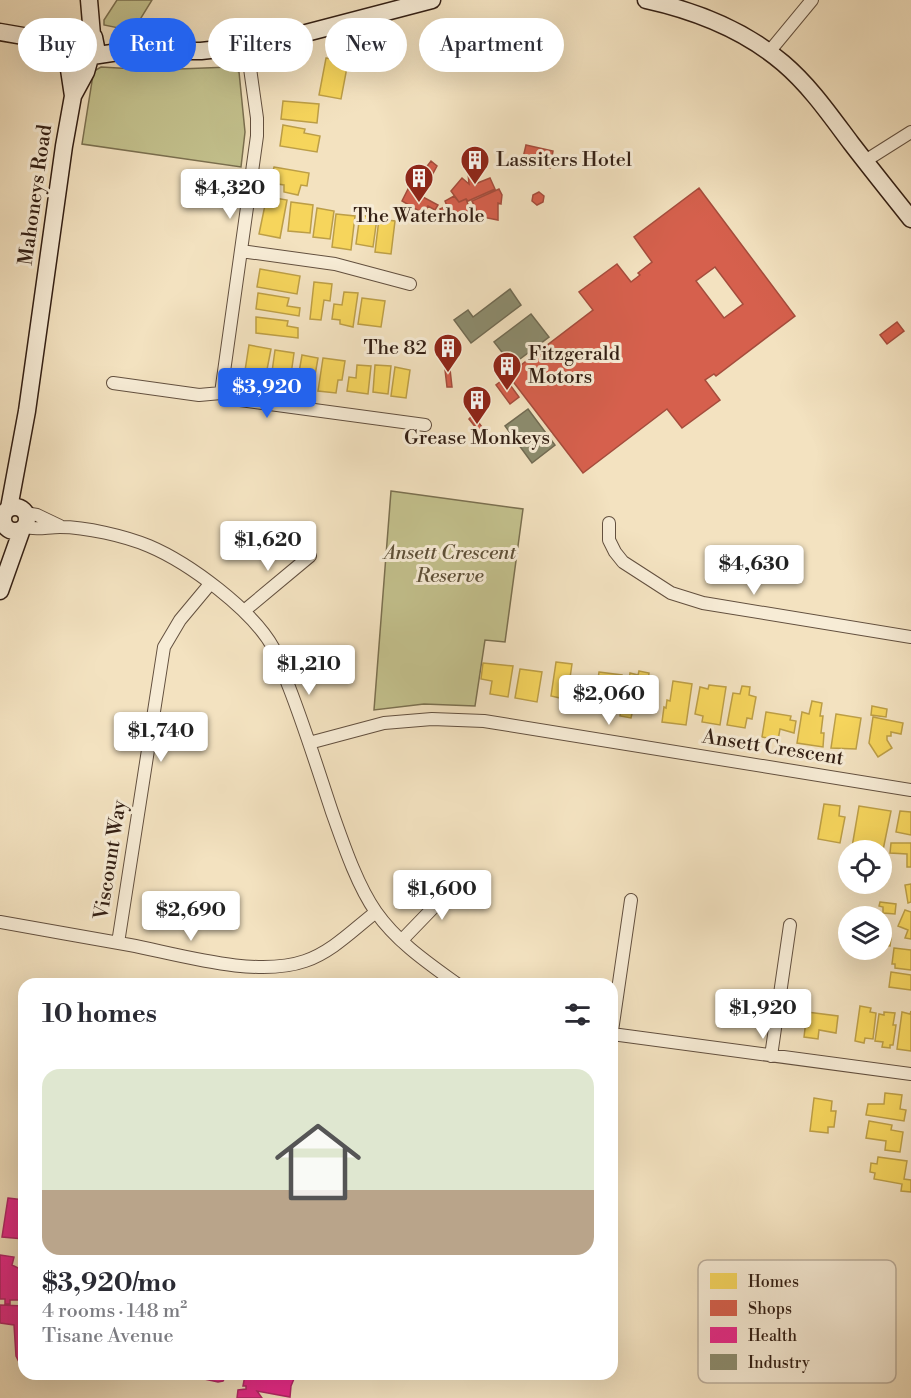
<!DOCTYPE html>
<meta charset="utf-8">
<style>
body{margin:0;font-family:"Libre Bodoni",serif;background:#f7f7f7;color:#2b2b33;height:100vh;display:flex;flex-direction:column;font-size:22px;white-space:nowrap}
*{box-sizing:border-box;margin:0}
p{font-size:20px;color:#7c7c81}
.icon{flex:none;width:33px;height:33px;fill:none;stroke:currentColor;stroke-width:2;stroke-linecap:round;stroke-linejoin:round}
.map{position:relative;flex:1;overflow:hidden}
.sheet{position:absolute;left:18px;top:978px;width:600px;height:402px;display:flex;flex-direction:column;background:#fff;border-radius:18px;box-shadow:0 6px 24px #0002}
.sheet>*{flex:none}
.hud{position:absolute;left:18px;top:18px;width:600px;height:54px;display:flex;gap:12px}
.fabs{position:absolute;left:838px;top:840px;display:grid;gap:12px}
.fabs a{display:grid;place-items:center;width:54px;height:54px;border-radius:50%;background:#fff;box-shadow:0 6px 24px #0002;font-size:30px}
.price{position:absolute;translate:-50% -51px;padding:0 14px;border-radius:6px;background:#fff;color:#222;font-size:20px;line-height:39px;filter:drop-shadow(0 2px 3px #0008)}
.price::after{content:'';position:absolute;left:50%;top:36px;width:18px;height:14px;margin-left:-9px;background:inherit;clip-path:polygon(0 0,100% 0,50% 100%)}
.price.selected{background:#2563eb;color:#fff}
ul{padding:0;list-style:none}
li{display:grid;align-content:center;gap:12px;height:318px;padding:0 24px}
li span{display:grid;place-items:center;height:186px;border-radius:18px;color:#555}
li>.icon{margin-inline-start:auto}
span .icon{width:108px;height:108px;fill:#fffc;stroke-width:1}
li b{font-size:26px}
h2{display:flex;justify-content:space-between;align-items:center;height:72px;padding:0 24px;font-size:26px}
.pill{padding:0 21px;border-radius:27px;background:#fff;box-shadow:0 6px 24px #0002;font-size:21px;line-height:54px}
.pill.selected{background:#2563eb;color:#fff}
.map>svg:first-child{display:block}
.green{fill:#c3c18d;stroke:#7b7050;stroke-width:1.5}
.homes{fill:#f6d55c;stroke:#bc9e46;stroke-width:1.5}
.shops{fill:#d6604d;stroke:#a54c3c;stroke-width:1.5;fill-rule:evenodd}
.health{fill:#e7298a;stroke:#b12667;stroke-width:1.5}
.industry{fill:#8c8c6e;stroke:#716b53;stroke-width:1.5}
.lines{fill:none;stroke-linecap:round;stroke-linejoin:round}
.street-casing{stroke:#63503f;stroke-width:14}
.secondary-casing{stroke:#331f14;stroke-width:19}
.street{stroke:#f7ecd6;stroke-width:12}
.secondary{stroke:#f7ecd6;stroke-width:16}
.labels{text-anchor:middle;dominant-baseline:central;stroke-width:6;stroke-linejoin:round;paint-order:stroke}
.poi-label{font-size:20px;fill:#331f14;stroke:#f7ecd6;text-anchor:start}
.street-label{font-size:20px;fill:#331f14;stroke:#f7ecd6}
.park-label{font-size:20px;font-style:italic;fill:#5e5038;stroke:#f7ecd6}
.key{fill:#f7ecd6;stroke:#bcae9c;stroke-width:1.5}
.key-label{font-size:16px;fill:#331f14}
</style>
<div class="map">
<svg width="911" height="1398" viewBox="0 0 911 1398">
<rect width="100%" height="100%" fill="#f3e2c0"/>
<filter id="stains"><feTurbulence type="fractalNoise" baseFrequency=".00333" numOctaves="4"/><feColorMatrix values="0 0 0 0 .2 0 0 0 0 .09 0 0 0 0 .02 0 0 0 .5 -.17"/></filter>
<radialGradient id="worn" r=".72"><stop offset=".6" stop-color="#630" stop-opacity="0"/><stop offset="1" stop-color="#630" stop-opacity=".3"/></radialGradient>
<path class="green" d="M117 0H152L133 31 104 25V20Z
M101 67 153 70 230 67 239 72 245 132 241 167 82 144 93 75 94 71Z
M391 491 523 509 505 642 485 640 475 706 424 704 374 710Z"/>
<path class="homes" d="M326 58 348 62 341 99 319 95Z
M283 101 319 104 317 123 281 119Z
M283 125 305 129 304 133 320 136 317 152 280 146Z
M274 167 309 173 307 186 301 185 298 195 284 192V185L270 183Z
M275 198 287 200 280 238 259 234 265 205 273 206Z
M291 202 313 205 310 233 288 231Z
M317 208 334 211 330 239 313 237Z
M336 214 355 216 351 250 332 247Z
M360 215 377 218 373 247 356 244Z
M379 219 395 221 391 254 375 252Z
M260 269 300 276 297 294 257 287Z
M314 282 332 284 330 301 324 300 321 320 310 319Z
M344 292 358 293 353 327 340 324V320L332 319 334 304 342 305Z
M258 293 289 298 287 306 300 308 299 316 256 309Z
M362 298 385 301 381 327 358 324Z
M256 317 288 321 287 326 298 328V338L256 333Z
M249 345 271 349 265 380 244 377Z
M275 350 294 353 290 382 271 379Z
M302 355 318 358 313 387 297 384Z
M323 358 345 361 342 380H338L336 393 318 391Z
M357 365 371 366 368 394 347 391 349 377 356 378Z
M375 365 391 366 388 394 373 392Z
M395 367 410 370 406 398 391 396Z
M556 662 572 664 569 685 579 686 577 697 561 694 560 698 551 696Z
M483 663 513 666 508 697 490 694 492 681 481 679Z
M520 669 542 672 537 702 515 698Z
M639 671 649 673 646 694 652 695 650 711 633 709 631 718 620 716 622 702 626 703 630 673 638 675Z
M599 672 622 675 618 707 600 705 601 695 596 694Z
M673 681 692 684 686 725 662 722 664 707 666 708 667 700 670 701Z
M709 685 726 687 720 725 702 722 703 716 695 714 700 687 708 689Z
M742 686 750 687 749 695 756 697 752 719 747 718 745 728 727 725 733 693 740 694Z
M812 701 822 703 820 716H823L821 733H824L823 747 797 743 802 712 809 714Z
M872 706 887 709 886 717 871 715Z
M766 712 791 716 790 720 796 721 794 733 780 729 778 740 762 737Z
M836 714 861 718 856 749 831 748Z
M873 717 903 723 901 734 891 732V736H887V740L892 748 878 757 869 743Z
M824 804 840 806 839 816 845 817 840 843 818 839Z
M859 806 891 811 882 855V850H856V848L852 847Z
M900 811 911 812V835L896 832Z
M891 843H911V867H907V854L890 853Z
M911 884V902L908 903 905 885Z
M880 902 896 904 895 914 883 913V907L879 906Z
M905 910 911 912V939L905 938 908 930 898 926Z
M882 937 891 938 890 946 882 945Z
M894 948 911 950V970L895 968V964H892Z
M891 972 911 975V990L889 987Z
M860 1006 871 1008 870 1012 876 1013 873 1039 865 1038 864 1043 855 1041Z
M911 1011V1051L897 1049 902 1012 910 1014Z
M807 1012 838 1016 836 1033 819 1030 818 1039 804 1037Z
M884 1012 895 1013 893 1025H896L893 1045H890V1048L882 1047 883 1042 875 1041 879 1014 884 1015Z
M885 1093 902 1095 900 1109 906 1110 904 1121 866 1115 868 1104H884Z
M814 1098 832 1101 831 1111H836L834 1127H828V1133L810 1131Z
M869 1121 892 1125 891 1130 903 1132 900 1152 885 1150 886 1141 866 1138Z
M878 1157 907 1161 904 1179 911 1180V1192L901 1191 902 1184 874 1179 875 1173 870 1172 871 1163 877 1164Z"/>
<path class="shops" d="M526 145 553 151 550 168 522 162Z
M431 161 437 166 431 177 426 178 421 174Z
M468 173 477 174 475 184 490 178 495 189 468 201 466 199 459 202 451 191 462 178 469 184Z
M419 176 427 180 420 187 414 182Z
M699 188 795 316 716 376 714 374 705 380 720 400 682 428 667 409 583 473 508 375 593 310 579 292 617 264 631 282 640 275 638 273 652 262 634 237ZM715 267 743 304 724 318 696 281Z
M408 189 438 205 435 210 428 206 424 214 402 201Z
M499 189 502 195 501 204 498 203V220L482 217V214L478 213 472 201Z
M539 192 544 196 543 202 537 205 532 201 533 195Z
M454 196 459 202 466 199 470 210 452 220 451 217 443 218 440 209 447 206 445 201Z
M897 322 904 331 887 344 880 335Z
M449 360 452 387H447L444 361Z
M499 363 505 371 500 375 494 367Z
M505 378 519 397 510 404 496 385Z
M473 415 485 431 481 434 469 419Z"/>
<path class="health" d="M8 1198 24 1200V1239L2 1237Z
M0 1255 14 1257 12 1265 18 1268H24V1265V1300H10V1304H5V1299H0Z
M0 1305 24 1306V1367L20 1364 16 1356 14 1325 0 1323Z
M181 1374H227L223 1381 218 1382Z
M238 1374H296L291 1386 290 1397 257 1391 262 1398H237L238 1390 246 1389V1386H243L245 1375Z"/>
<path class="industry" d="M510 289 521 305 471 343 454 320 468 310 473 317Z
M531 314 549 337 512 365 494 342Z
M528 409 555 445 532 463 505 426Z"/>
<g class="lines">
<g class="street-casing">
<path id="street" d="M769 52 812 0
M865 161 911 132
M241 251 335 264 410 284
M113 383 199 395 221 393 240 400 255 402 425 425
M221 393 257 136V118L247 47
M25 513 37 515 60 526
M609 523V540L615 552 623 562 671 593 703 603 911 637
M24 527C37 530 47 527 60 527 86 527 125 536 149 546 189 563 253 610 274 649 280 661 284 675 289 687 305 728 318 770 332 812 343 843 357 885 376 912 397 942 428 963 457 984
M244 611 310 556
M309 743 384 723 432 719 484 721 911 790
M0 922C43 930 87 937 130 945 181 955 256 978 305 961 332 952 354 929 376 912
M402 940 460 880
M118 943 164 647 180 620 210 584
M612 1031 631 900
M612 1034 911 1074
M771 1056 790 925"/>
</g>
<g class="secondary-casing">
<path id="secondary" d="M89 0 92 35
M646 0C696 11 743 29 783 63 810 86 830 115 851 143 871 169 891 194 911 219
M0 32 29 37 72 32
M92 56 125 51H201L264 44 432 0
M73 96 86 72 90 58
M3 519a12 12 0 1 1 24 0a12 12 0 1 1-24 0Z
M9 508 27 411 64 146 73 96 65 43C70 29 83 26 94 37L96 47 90 58 81 61 68 55
M0 591 22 529"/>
</g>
<use href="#street" class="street"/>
<use href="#secondary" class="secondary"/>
</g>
<defs>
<g id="building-pin" transform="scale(1.5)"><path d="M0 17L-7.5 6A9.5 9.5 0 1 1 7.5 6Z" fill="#8f2418" stroke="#f7ecd6"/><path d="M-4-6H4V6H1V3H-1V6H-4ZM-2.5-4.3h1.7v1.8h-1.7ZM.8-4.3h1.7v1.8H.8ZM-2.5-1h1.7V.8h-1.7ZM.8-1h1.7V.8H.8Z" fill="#fff"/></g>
</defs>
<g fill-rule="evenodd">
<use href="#building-pin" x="475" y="160"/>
<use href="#building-pin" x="419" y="178"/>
<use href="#building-pin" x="448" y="348"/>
<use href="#building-pin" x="507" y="366"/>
<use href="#building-pin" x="477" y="400"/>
</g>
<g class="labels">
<g class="poi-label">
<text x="496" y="160">Lassiters Hotel</text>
<text x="419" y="216" text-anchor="middle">The Waterhole</text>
<text x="427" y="348" text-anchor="end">The 82</text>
<text x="528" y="354">Fitzgerald<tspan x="528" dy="23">Motors</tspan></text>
<text x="477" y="438" text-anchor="middle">Grease Monkeys</text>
</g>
<g class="street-label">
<text transform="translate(36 195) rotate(-82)">Mahoneys Road</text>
<text transform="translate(773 748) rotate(9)">Ansett Crescent</text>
<text transform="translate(111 860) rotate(-81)">Viscount Way</text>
</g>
<g class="park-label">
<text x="450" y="553">Ansett Crescent<tspan x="450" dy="23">Reserve</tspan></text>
</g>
</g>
<rect x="698" y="1260" width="198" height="123" rx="9" class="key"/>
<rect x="710" y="1273" width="27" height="16" fill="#f6d55c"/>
<rect x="710" y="1300" width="27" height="16" fill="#d6604d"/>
<rect x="710" y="1327" width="27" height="16" fill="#e7298a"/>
<rect x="710" y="1354" width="27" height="16" fill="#8c8c6e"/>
<g class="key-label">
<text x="748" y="1287">Homes</text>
<text x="748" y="1314">Shops</text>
<text x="748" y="1341">Health</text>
<text x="748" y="1368">Industry</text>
</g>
<rect width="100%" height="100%" filter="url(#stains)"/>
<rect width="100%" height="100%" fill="url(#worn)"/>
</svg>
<div class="fabs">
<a><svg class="icon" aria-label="locate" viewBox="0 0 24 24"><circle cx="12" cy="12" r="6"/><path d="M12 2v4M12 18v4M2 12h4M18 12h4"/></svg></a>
<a><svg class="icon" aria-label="layers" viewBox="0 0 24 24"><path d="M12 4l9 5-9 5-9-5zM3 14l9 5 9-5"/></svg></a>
</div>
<b class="price" style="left:230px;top:220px">$4,320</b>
<b class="price selected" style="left:267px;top:419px">$3,920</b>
<b class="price" style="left:268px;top:572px">$1,620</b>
<b class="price" style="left:754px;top:596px">$4,630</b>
<b class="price" style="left:309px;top:696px">$1,210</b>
<b class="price" style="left:609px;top:726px">$2,060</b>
<b class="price" style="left:161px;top:763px">$1,740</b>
<b class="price" style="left:442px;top:921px">$1,600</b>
<b class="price" style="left:191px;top:942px">$2,690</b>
<b class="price" style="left:763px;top:1040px">$1,920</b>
<div class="hud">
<a class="pill">Buy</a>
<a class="pill selected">Rent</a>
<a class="pill">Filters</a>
<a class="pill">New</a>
<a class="pill">Apartment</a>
</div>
<section class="sheet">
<h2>10 homes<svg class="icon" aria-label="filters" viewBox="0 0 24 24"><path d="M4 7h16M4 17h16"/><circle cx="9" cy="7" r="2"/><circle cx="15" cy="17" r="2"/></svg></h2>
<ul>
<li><span style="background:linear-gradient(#dfe7d0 65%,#b9a48a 0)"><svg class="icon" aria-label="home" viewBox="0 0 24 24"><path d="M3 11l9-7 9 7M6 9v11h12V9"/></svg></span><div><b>$3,920/mo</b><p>4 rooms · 148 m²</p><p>Tisane Avenue</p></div></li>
</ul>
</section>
</div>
